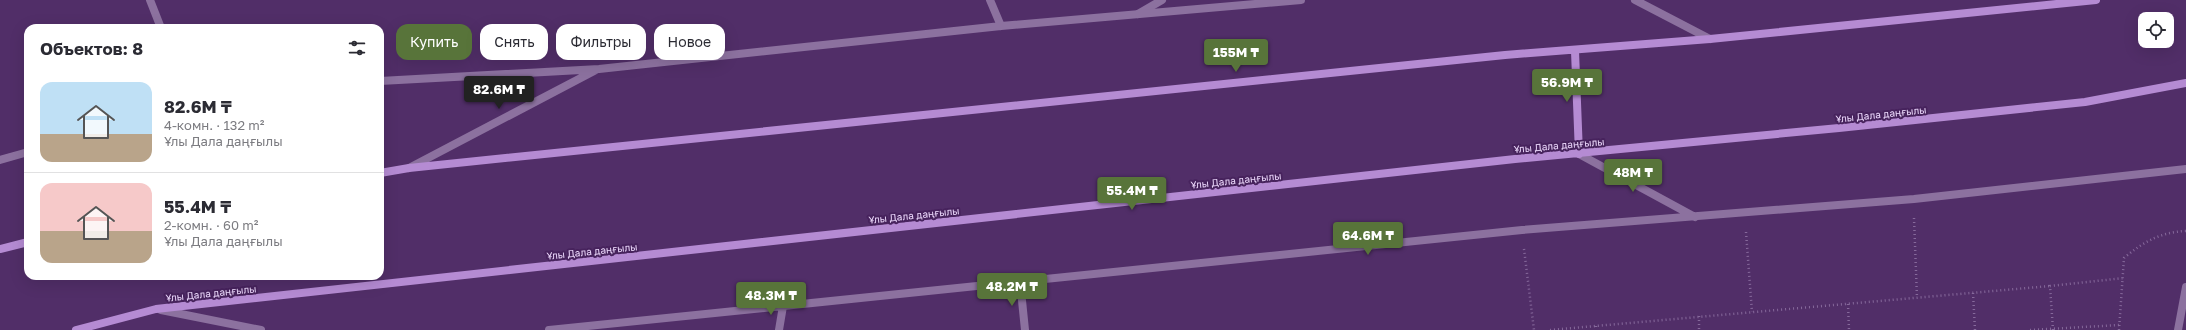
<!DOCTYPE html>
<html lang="ru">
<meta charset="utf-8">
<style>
body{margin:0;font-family:"Golos Text",sans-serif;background:#f2f2f3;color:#2b2b33;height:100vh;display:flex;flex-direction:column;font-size:15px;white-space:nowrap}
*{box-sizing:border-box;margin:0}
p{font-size:13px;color:#7c7c81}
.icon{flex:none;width:22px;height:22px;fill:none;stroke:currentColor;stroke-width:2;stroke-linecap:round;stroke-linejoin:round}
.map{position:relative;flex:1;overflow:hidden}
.sheet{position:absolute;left:24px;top:24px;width:360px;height:256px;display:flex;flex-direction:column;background:#fff;border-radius:12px;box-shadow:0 4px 16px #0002}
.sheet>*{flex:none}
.top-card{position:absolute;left:396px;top:24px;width:380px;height:36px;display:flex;gap:8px}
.fabs{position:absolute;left:2138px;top:12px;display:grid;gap:8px}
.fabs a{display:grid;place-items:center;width:36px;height:36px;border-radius:8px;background:#fff;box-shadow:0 4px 16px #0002;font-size:20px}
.price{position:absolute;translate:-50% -34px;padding:0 9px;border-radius:4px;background:#58743a;color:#fff;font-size:13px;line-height:26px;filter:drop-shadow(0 1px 2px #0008)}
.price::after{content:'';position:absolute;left:50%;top:24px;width:12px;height:9px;margin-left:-6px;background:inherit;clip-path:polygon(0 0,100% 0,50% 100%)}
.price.current{background:#222;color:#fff}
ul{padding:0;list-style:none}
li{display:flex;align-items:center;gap:12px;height:100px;padding:0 16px}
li+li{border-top:1px solid #e1e1e2}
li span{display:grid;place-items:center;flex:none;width:112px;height:80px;border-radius:12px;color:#555}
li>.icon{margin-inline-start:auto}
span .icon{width:48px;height:48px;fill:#fffc;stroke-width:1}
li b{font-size:17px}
h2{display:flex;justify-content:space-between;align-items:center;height:48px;padding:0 16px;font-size:17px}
.chip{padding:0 14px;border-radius:12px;background:#fff;box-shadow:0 4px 16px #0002;font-size:14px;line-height:36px}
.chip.current{background:#58743a;color:#fff}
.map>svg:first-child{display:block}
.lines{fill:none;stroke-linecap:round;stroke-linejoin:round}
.path{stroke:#86699b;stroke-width:2.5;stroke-dasharray:1 3;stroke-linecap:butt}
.service{stroke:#8c719f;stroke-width:8}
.minor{stroke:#8c719f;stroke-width:8}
.secondary{stroke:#b58bd3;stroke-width:8}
.labels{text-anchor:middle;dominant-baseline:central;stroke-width:4;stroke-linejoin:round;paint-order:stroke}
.street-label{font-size:10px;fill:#eddafd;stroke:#47235d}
</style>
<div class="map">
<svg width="2186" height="330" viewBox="0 0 2186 330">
<rect width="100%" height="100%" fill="#512e68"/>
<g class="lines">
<path class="path" d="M1914 218 1917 298
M1746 232 1752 312
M1524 249 1534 330
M1973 293 1975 330
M1848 304 1849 330
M1699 316V330
M1596 326V330
M1550 330 2050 286
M2030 330 2119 325
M2053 330 2050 286 2124 278
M2119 330 2124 258C2143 242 2161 232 2186 231"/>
<path class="service" d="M150 0 161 28
M1138 14 1162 0"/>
<path class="minor" d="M990 0 1001 26
M1635 0 1710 39
M380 81 599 69 1001 26 1301 0
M1579 154 1695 217
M0 160 28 152
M409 168 596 70
M1020 281 1025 330
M161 310 261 330
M549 330 1522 230 1914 199 2186 169
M779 330 783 306
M2178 330 2186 287"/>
<path class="secondary" d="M1575 51 1579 154
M380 173 409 168 1505 55 1710 39 2096 0
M0 249 28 242
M76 330 156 309 1515 159 1839 128 2085 102 2186 83"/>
</g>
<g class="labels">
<g class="street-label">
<text transform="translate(1881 114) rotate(-6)">Ұлы Дала даңғылы</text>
<text transform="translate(1559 145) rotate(-5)">Ұлы Дала даңғылы</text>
<text transform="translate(1236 180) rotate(-6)">Ұлы Дала даңғылы</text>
<text transform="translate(914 215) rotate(-6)">Ұлы Дала даңғылы</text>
<text transform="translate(592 251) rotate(-6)">Ұлы Дала даңғылы</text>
<text transform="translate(211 293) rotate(-6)">Ұлы Дала даңғылы</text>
</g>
</g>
</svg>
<div class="fabs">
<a><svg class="icon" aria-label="locate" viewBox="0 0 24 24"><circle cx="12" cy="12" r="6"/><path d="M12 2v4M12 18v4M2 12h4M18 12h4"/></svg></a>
</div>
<b class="price" style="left:1236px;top:73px">155M ₸</b>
<b class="price" style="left:1567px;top:103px">56.9M ₸</b>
<b class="price current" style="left:499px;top:110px">82.6M ₸</b>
<b class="price" style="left:1633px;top:193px">48M ₸</b>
<b class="price" style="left:1132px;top:211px">55.4M ₸</b>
<b class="price" style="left:1368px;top:256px">64.6M ₸</b>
<b class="price" style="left:1012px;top:307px">48.2M ₸</b>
<b class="price" style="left:771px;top:316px">48.3M ₸</b>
<div class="top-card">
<a class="chip current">Купить</a>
<a class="chip">Снять</a>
<a class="chip">Фильтры</a>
<a class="chip">Новое</a>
</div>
<section class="sheet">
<h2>Объектов: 8<svg class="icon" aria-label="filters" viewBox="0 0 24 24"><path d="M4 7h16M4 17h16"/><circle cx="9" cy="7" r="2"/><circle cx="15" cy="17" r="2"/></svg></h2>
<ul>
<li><span style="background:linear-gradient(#bfe0f5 65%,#b9a48a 0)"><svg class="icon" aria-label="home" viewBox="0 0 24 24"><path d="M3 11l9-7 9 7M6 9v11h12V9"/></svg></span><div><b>82.6M ₸</b><p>4-комн. · 132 m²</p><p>Ұлы Дала даңғылы</p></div></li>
<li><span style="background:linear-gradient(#f6c9c9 60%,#b9a48a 0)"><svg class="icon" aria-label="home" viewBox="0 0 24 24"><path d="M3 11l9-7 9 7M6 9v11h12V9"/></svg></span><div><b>55.4M ₸</b><p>2-комн. · 60 m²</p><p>Ұлы Дала даңғылы</p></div></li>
</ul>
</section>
</div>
